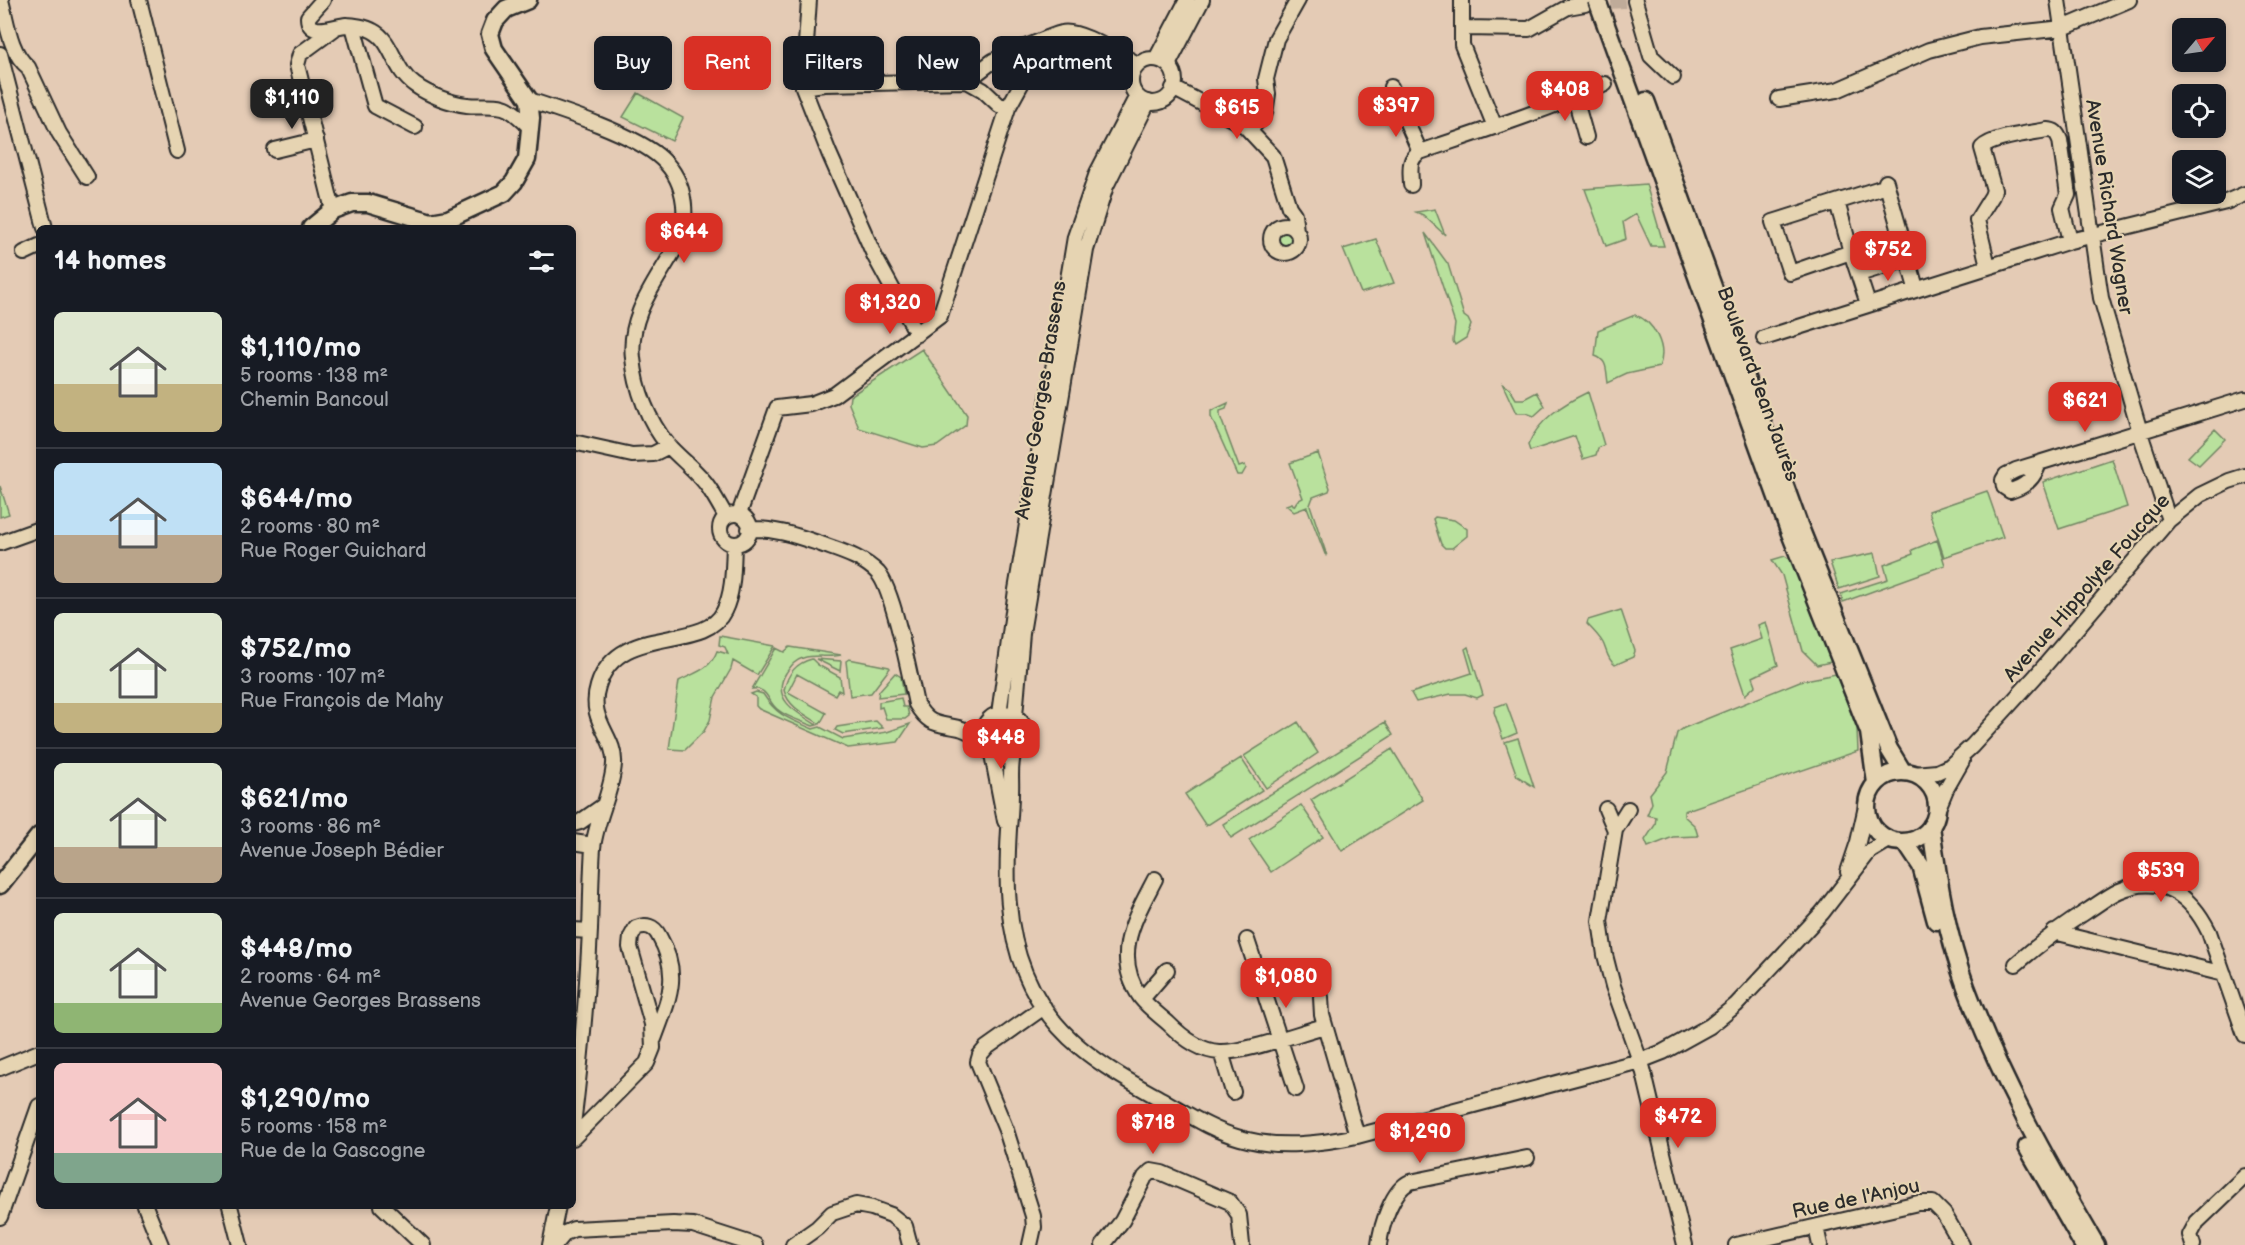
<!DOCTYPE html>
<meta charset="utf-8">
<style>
body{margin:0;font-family:"Balsamiq Sans",sans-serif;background:#242831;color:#f1f3f6;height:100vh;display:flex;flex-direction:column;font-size:22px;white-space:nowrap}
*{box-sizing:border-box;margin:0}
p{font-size:20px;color:#9ea1a6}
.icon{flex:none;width:33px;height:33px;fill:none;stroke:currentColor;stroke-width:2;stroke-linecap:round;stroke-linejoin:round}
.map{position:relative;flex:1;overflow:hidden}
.side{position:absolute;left:36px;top:225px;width:540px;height:984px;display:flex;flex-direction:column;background:#171b24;border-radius:9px;box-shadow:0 3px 9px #0003}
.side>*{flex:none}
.hud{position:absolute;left:594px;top:36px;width:570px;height:54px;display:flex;gap:12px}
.needle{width:39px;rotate:61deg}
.buttons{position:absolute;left:2172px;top:18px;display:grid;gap:12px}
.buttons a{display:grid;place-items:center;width:54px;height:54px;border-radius:9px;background:#171b24;box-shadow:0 3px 9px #0003;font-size:30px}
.price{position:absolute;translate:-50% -51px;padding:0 14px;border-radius:12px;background:#d93025;color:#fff;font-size:20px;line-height:39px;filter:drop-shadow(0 2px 3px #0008)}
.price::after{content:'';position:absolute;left:50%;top:36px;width:18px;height:14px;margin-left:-9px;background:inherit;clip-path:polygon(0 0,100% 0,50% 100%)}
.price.on{background:#222;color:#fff}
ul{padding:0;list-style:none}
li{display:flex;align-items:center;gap:18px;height:150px;padding:0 18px}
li+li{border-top:2px solid #363941}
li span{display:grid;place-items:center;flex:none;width:168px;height:120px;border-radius:9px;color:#555}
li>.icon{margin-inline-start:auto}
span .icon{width:72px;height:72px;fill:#fffc;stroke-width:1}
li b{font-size:26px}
h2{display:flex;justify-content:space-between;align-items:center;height:72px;padding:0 18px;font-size:26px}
.chip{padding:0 21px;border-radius:9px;background:#171b24;box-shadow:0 3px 9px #0003;font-size:21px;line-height:54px}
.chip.on{background:#d93025;color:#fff}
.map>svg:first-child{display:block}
.green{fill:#b9e19d;stroke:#728664;stroke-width:1.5}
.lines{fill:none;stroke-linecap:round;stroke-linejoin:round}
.minor-tunnel{stroke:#bfab99;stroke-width:14;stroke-dasharray:14 7;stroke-linecap:butt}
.minor-casing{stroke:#2b2b2b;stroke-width:18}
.major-casing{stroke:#2b2b2b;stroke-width:21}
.minor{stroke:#e6d4b2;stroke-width:14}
.major{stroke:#e6d4b2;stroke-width:16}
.major-bridge-casing{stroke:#2b2b2b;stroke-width:21;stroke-linecap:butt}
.major-bridge{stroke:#e6d4b2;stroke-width:16}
.labels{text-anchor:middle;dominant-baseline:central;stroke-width:4.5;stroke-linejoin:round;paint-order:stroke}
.street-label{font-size:20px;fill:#2b2b2b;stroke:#e6d4b2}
</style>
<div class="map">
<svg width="2245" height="1245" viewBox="0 0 2245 1245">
<rect width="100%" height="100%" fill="#e4cbb5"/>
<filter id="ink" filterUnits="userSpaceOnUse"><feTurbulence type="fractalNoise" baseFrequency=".0167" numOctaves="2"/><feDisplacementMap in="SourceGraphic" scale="12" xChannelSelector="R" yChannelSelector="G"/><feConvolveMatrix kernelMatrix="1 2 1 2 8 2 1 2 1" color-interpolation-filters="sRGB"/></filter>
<g filter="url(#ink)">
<path class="green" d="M638 93 683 118 672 141 623 117Z
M1646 184 1664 246H1651L1636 214 1623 222 1626 239 1606 246 1585 189Z
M1435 209 1445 235 1423 215 1416 212Z
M1275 238a9 9 0 1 1 18 0a9 9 0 1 1-18 0Z
M1425 233 1448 264 1464 316 1468 319 1471 325 1466 338 1455 345 1453 341 1455 324Z
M1376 239 1394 283 1361 293 1343 249Z
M1635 315C1654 321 1668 348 1659 367L1627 374 1608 383C1606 371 1608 360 1595 356L1598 330Z
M922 349 967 415 966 425 937 446 923 448 859 428 849 404 850 396Z
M1502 383 1510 389 1516 399H1524L1537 392 1545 406 1534 416 1526 413H1516Z
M1588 392 1604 445 1598 448 1596 455 1583 459 1575 436 1530 451 1528 445C1539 419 1563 404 1588 392Z
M1228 403 1226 409 1220 411V416L1239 467 1245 465 1246 468 1242 475H1237L1211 417V411Z
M2215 429 2225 439 2199 465 2188 457Z
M1318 453 1330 488 1329 491 1313 497 1310 505 1327 556 1325 554 1307 507 1294 512 1286 505 1292 503 1294 506 1297 501 1303 498 1290 463Z
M2112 459 2127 507 2059 529 2043 482Z
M0 486 9 514 0 517Z
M1987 491 2003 537 1944 557 1929 511Z
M1435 517 1454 520 1467 529V536L1452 548H1445L1441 544 1433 519Z
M1937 540 1945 565 1843 602 1841 594 1888 579 1884 565 1913 554 1912 550Z
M1875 553 1880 576 1839 589 1830 562Z
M1785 556 1791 560 1831 662 1817 665 1803 651 1782 575 1772 560Z
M1621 610 1635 651 1633 657 1615 665C1607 659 1607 651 1603 643 1599 636 1593 630 1587 624L1588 620Z
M1766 622 1778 665 1753 677 1756 685 1745 695 1730 650 1762 639 1758 625Z
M720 636 775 646 757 675 733 661 731 669 715 697 710 720 704 731 685 750 669 749 679 681C696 672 710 670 717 651L728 654 725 647 719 645Z
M790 647 841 655C828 658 816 654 803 658 795 660 791 666 786 673 770 699 797 713 817 725L813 726C801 721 786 717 777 709 767 701 768 687 752 689L776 648 784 652Z
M1468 647 1483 695 1477 698 1465 694H1451L1416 702 1411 693 1472 673 1465 649Z
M812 659 818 665 840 677 842 692 838 690 835 695 797 674 788 692 826 713 820 724C806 715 788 707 784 690 788 673 796 663 812 659Z
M816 659 841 661 840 671Z
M849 659 889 667 890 668 871 693 850 696 846 661Z
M895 673 901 677 904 694 878 697 879 691Z
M1836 674 1857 729 1858 751 1684 811V816L1695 826 1698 836 1673 837 1648 847 1645 840 1655 825 1656 817 1647 815 1652 803 1650 794 1667 772 1677 733 1684 728 1800 681Z
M756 692 763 694C777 716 790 719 813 729L820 727 843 739 887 732 910 724 898 742 848 748 759 709 756 706V697L751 694Z
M901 698 903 707H907L909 716 905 719H886L882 707 879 708V702Z
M1506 703 1517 733 1503 739 1494 712 1495 707Z
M876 721 883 728 843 734 835 730 837 727Z
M1298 722 1318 753 1266 788 1244 756Z
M1385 722 1393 735 1231 838 1223 824Z
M1518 738 1534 787 1517 776 1505 742Z
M1392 749 1423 800 1342 851 1311 800Z
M1241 758 1262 790 1206 826 1185 794Z
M1301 805 1323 837 1271 872 1249 840Z"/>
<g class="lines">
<path class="minor-tunnel" d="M1590 3 1625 1"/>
<g class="minor-casing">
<path id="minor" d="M1 0C7 22 10 53 28 67L59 133 87 177
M139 0 177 151
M323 0 308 17C308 38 334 26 346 25 354 25 366 27 373 31 393 41 393 70 415 85 429 95 450 103 467 105 479 107 497 103 508 109 516 113 523 121 530 127
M809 0 803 87 829 153 875 257 917 334
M1462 0V45L1495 127
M2058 0 2101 298 2143 442 2169 520
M1635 1 1651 56 1673 77
M353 26 375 106 415 127
M1463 28 1529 29 1568 7 1585 4
M1014 50C1032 47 1045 37 1062 33 1078 28 1121 56 1138 64
M0 54 45 228
M1156 59 1187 0
M1131 81a22 22 0 1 1 44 0a22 22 0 1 1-44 0Z
M1168 65 1202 0
M967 81 993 61 1014 50 1021 53
M803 87 824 84 967 81 983 90 999 105 1008 108
M1391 87 1420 152C1407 159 1411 172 1411 185
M1173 88 1245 126 1273 156 1289 207 1294 214 1296 231
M1575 98 1586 137
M1779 99 1837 90 1929 50 1980 37 2063 28 2129 0
M529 100C563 111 637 135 662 159 687 182 691 222 674 250 655 284 628 316 633 358 636 389 648 421 668 445 681 460 698 471 709 488 715 497 720 506 725 515
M1250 130 1265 113 1268 94 1266 79 1276 39 1298 0
M275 150 316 140
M1420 152C1482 131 1545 111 1605 84
M1886 182 1916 288
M1837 202 1851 252
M333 210 297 65 300 54 334 29
M1271 239a14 14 0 1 1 28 0a14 14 0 1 1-28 0Z
M24 253 39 246
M1988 266 1977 220 1992 196 1994 190 1982 148C1992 137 2031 133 2047 130 2055 130 2057 133 2060 140L2068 195 2062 208 2070 241
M1859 274 1908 259
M1868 304 1851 252 1790 273 1773 222 1887 186
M1764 338 2070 241 2226 202 2245 194
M573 442 632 455 653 454 669 446
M2039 463C2034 479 2025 487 2010 491L2004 487 2003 480 2006 475 2016 470 2245 399
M720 529a15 15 0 1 1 30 0a15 15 0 1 1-30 0Z
M739 514 777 408 811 404 834 395 940 316 1008 108 1030 68 1044 54 1056 48H1066L1131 78
M749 529C775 528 797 536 821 544 840 551 863 557 878 573 894 591 910 677 916 704 929 726 937 723 959 728 968 730 977 737 985 741
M0 543 39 529
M983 734a21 21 0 1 1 42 0a21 21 0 1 1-42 0Z
M999 714 1016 590 1075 237 1097 173 1137 96
M1015 716 1022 633 1086 250 1106 186 1148 102
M991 749 1005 821
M1014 752C1009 766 1012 779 1011 793 1011 805 1010 817 1009 829 1006 878 1006 927 1025 973 1053 1041 1106 1068 1166 1102 1189 1115 1214 1131 1240 1138 1278 1149 1319 1144 1357 1136L1640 1061 1663 1052 1710 1026 1736 1005 1822 913 1869 852 1889 840
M1914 774 1937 772 1950 766 1972 746 2035 677 2169 520 2200 495 2229 481 2245 476
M1606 809 1615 830
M1628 809 1615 830 1600 921 1605 955 1613 986 1643 1069 1685 1245
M1936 813 1946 789 1962 761
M573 824 580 822 603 806
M573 842 593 845
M1848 872 1858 842 1867 802
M1155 879C1135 918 1111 955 1141 998 1148 1007 1159 1015 1168 1023 1181 1036 1199 1051 1219 1052 1245 1053 1298 1033 1325 1026
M573 930 590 931
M2054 932 2224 974
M1247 940 1296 1089
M2016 964C2039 944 2062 927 2087 911 2097 905 2108 896 2119 891 2161 873 2191 895 2209 932L2245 1035
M1321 997 1322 1015 1357 1136
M1142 999 1167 970
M1221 1052 1233 1092
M0 1068 39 1052
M573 1125C581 1060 587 995 590 930 591 903 591 875 593 848 596 819 612 793 614 764 616 736 587 721 598 686 618 621 704 653 724 611 734 591 733 566 734 544
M573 1138 647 1063 653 1048 652 1024 630 947 631 937 636 928C646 924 654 926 659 936 682 976 668 1000 654 1039
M145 1206 161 1245
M230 1206 240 1245
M382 1206 423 1245
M0 1217 39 1106
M1816 1227 1820 1245
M550 1245 558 1206
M555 1245 565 1233 574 1229 673 1224 693 1225 755 1245
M793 1245 817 1228 832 1213 856 1205 872 1208 891 1215 905 1226 910 1245
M1030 1245 1034 1227 1033 1216 1006 1130 978 1062 980 1055 986 1048 1044 1007
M1103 1245 1122 1221 1145 1177 1151 1171 1162 1173 1230 1202 1239 1215 1242 1245
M1379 1245C1381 1226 1392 1190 1410 1182L1527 1158
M1736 1245 1918 1203H1933L1944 1214 1962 1245
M2193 1245 2190 1235 2197 1222 2245 1176"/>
</g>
<g class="major-casing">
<path id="major" d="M1606 25 1788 528 1869 732 1876 783
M1646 101 1799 525 1889 749 1903 772
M311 228 333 210 352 203H368L431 222 448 219 504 193 514 182 527 159 531 118 529 100 494 49 490 34 495 21 506 9 528 0
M1867 807a35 35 0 1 1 70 0a35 35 0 1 1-70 0Z
M1931 826C1938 881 1947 936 1966 987 2000 1078 2047 1162 2096 1245
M1905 842 1921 866 1936 921
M0 885 39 836
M2027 1147 2083 1245"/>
</g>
<use href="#minor" class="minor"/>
<use href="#major" class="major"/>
<g class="major-bridge-casing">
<path id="major-bridge" d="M1597 0 1606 25"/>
</g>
<use href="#major-bridge" class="major-bridge"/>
</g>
</g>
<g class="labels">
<g class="street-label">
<text transform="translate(2109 207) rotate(81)">Avenue Richard Wagner</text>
<text transform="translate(1758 384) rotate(70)">Boulevard Jean Jaurès</text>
<text transform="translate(1041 400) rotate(-81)">Avenue Georges Brassens</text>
<text transform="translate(2087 588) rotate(-49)">Avenue Hippolyte Foucque</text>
<text transform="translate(1856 1199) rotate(-12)">Rue de l'Anjou</text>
</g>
</g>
</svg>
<div class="buttons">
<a><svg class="needle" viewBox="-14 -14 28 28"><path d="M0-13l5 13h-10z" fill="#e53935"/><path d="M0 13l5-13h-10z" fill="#9ea1a6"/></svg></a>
<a><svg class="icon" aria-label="locate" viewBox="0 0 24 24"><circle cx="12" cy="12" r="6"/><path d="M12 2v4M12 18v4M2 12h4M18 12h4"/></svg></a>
<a><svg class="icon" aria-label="layers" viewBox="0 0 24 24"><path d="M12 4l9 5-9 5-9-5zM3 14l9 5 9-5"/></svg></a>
</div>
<b class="price" style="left:1565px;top:122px">$408</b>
<b class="price on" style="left:292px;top:130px">$1,110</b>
<b class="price" style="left:1396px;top:138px">$397</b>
<b class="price" style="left:1237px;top:140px">$615</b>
<b class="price" style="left:684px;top:264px">$644</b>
<b class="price" style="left:1888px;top:282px">$752</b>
<b class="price" style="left:890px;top:335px">$1,320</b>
<b class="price" style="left:2085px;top:433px">$621</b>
<b class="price" style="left:1001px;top:770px">$448</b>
<b class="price" style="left:2161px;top:903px">$539</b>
<b class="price" style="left:1286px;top:1009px">$1,080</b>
<b class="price" style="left:1678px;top:1149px">$472</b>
<b class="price" style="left:1153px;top:1155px">$718</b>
<b class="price" style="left:1420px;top:1164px">$1,290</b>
<div class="hud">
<a class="chip">Buy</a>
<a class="chip on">Rent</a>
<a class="chip">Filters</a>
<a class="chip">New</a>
<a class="chip">Apartment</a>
</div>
<section class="side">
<h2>14 homes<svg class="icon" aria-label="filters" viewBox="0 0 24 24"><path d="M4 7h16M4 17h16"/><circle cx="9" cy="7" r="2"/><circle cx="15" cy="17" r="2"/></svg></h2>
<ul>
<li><span style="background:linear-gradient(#dfe7d0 60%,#c2b280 0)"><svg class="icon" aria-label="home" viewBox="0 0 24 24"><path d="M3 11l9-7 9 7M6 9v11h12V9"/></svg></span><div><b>$1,110/mo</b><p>5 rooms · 138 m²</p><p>Chemin Bancoul</p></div></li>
<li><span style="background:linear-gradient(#bfe0f5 60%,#b9a48a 0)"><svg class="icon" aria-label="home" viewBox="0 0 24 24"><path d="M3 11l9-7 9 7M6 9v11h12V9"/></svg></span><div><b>$644/mo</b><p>2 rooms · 80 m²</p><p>Rue Roger Guichard</p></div></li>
<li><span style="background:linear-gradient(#dfe7d0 75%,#c2b280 0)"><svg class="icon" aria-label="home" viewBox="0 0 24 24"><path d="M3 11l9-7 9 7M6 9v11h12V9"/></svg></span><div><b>$752/mo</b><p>3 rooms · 107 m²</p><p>Rue François de Mahy</p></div></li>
<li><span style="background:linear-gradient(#dfe7d0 70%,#b9a48a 0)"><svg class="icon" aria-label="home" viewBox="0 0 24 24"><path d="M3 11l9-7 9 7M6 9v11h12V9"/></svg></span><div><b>$621/mo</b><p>3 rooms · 86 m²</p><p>Avenue Joseph Bédier</p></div></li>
<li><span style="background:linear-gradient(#dfe7d0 75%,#8fb573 0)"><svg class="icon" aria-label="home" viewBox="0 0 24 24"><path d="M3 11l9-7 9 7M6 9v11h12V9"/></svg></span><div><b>$448/mo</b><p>2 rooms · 64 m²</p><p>Avenue Georges Brassens</p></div></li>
<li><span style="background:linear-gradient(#f6c9c9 75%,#7fa58c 0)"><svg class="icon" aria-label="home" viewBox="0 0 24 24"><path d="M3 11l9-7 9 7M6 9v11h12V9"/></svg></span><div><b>$1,290/mo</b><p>5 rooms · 158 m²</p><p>Rue de la Gascogne</p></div></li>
</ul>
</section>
</div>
